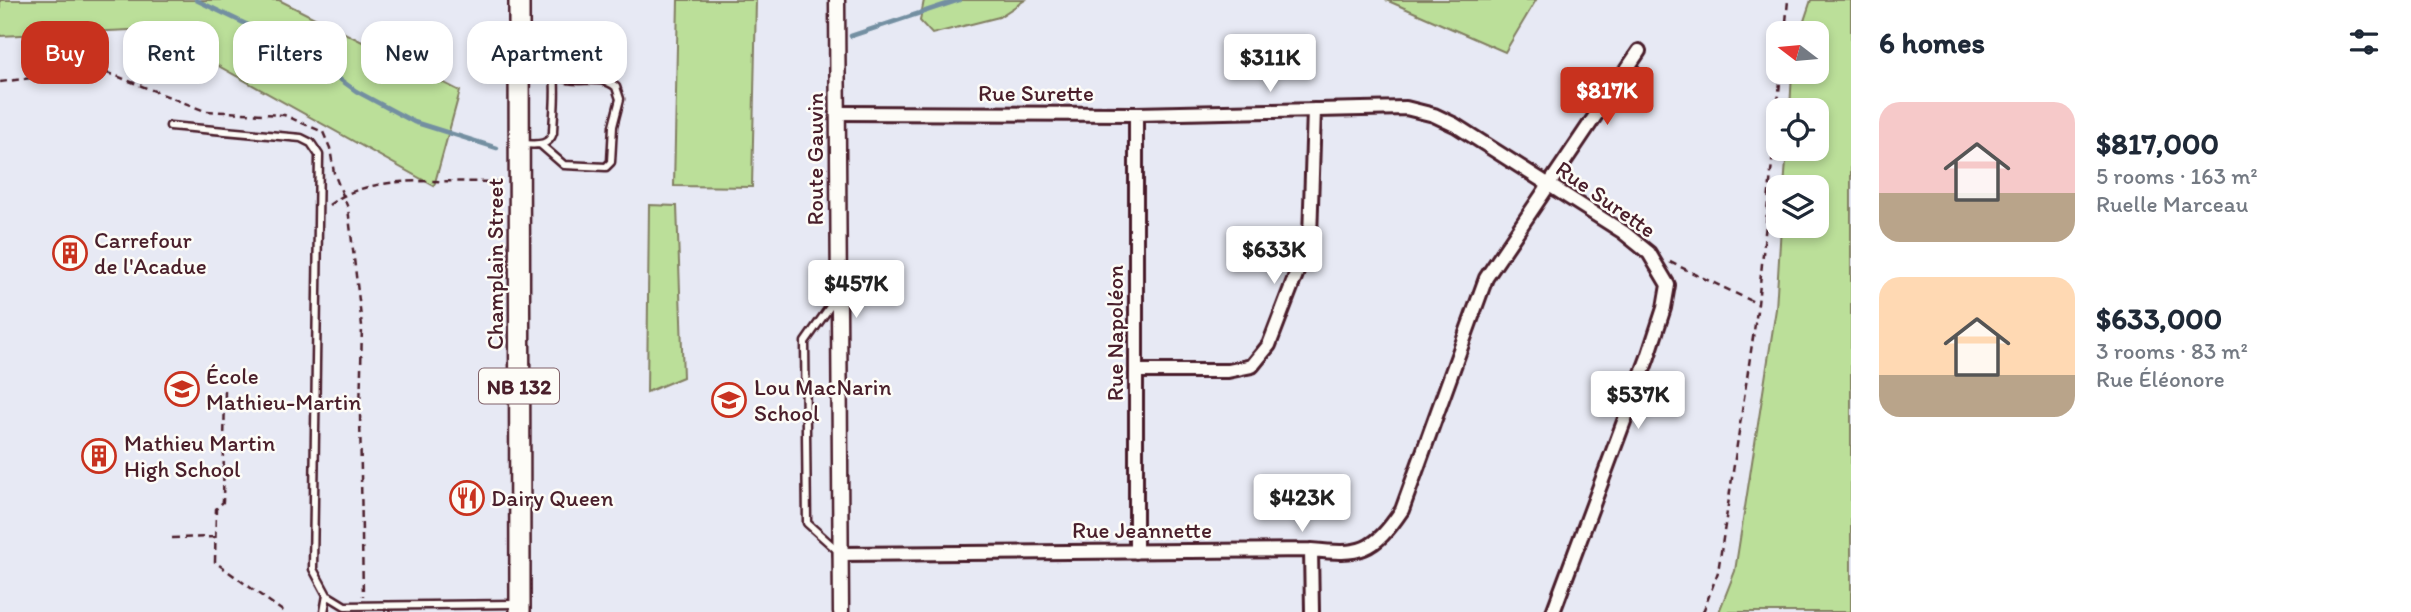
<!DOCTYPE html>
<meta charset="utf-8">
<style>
body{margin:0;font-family:Itim,sans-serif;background:#f6f6f7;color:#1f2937;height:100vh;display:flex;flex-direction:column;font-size:26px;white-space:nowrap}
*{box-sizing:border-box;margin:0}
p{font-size:23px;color:#747a83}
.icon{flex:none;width:38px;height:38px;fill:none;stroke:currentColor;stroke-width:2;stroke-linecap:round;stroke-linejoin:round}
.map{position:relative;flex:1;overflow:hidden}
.details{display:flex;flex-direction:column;background:#fff;width:560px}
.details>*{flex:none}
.top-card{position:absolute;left:21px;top:21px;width:665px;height:63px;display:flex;gap:14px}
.needle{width:46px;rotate:286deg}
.fabs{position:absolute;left:1766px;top:21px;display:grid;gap:14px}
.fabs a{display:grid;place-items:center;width:63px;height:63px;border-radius:14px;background:#fff;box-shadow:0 4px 10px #0003;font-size:35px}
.price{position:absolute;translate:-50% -60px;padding:0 16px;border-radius:7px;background:#fff;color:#222;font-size:23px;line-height:46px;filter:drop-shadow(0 2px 4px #0008)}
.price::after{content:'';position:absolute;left:50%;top:42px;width:21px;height:16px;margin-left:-10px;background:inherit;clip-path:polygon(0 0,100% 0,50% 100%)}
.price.selected{background:#c8321e;color:#fff}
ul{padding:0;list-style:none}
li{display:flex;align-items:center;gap:21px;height:175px;padding:0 28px}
li span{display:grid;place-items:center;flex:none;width:196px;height:140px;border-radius:21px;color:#555}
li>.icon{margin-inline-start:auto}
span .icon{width:84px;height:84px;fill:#fffc;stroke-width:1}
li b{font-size:30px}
h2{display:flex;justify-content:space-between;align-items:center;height:84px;padding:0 28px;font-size:30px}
.tag{padding:0 24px;border-radius:21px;background:#fff;box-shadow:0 4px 10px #0003;font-size:24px;line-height:63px}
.tag.selected{background:#c8321e;color:#fff}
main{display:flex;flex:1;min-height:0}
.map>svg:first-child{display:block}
.green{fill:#bbdf99;stroke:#827f62;stroke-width:2}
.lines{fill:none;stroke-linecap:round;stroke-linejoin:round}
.stream{stroke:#738fa1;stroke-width:4.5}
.service-casing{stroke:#4a1f2b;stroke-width:11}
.minor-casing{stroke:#4a1f2b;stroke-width:18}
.tertiary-casing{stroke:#4a1f2b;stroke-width:19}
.primary-casing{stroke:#4a1f2b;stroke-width:24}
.path{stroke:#4a1f2b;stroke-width:2.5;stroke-dasharray:7 5;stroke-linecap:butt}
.service{stroke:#fdfcf7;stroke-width:6}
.minor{stroke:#fdfcf7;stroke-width:12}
.tertiary{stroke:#fdfcf7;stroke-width:14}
.primary{stroke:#fdfcf7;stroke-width:19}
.labels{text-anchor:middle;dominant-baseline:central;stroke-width:5;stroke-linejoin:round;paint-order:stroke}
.shield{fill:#fdfcf7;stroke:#806168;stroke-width:2}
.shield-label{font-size:21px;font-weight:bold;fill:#4a1f2b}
.street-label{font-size:23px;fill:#4a1f2b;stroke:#fdfcf7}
.poi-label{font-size:23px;fill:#4a1f2b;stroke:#fdfcf7;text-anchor:start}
</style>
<main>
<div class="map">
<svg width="1851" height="612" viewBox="0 0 1851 612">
<rect width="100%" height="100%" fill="#e7e9f4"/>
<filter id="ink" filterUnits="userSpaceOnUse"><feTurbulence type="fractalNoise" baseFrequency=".0143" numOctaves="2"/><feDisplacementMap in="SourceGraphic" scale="14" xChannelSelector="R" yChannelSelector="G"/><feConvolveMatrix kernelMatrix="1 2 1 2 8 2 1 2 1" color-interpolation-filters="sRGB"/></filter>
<g filter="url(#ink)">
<path class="green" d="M0 0H279L460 91 434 186 152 29 0 36Z
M678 0H756L752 187 674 186Z
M924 0H1025L999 17 932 34 920 21Z
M1386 0H1536L1505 52Z
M1811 0H1851V612H1719L1735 571 1776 309 1781 226H1816V187H1784L1787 149H1816V110H1790L1792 72H1816V33H1800Z
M649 205 677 206 683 377 647 392Z"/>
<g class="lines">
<path class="stream" d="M196 0 298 49 356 91 414 122 497 148
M851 36 959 0"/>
<g class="service-casing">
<path id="service" d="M170 126 301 138 311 143 319 155 313 569 327 595 345 606 515 604
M520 144C534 144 548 148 553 133 553 115 561 64 544 55 538 52 528 53 521 52
M541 145 564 165 606 167 611 162 613 126 620 99 616 87C598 71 572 89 555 72
M836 298 805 342 807 523 838 551
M324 612 327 595"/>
</g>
<g class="minor-casing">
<path id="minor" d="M837 113 1136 114 1406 108 1434 115 1455 125 1623 232 1649 253 1668 285 1664 308 1648 357 1553 612
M1136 371H1228L1252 366 1269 345 1310 238 1314 110
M1311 550 1312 612
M1136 552V114
M840 554 1311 550C1361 555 1373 553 1402 510L1486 278 1639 51"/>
</g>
<g class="tertiary-casing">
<path id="tertiary" d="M837 0 841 612"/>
</g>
<g class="primary-casing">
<path id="primary" d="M519 0 520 612"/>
</g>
<path class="path" d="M1785 33 1788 0
M0 82 71 73 89 68 114 75 205 111 284 115 323 132 330 148 334 173 348 208 362 326 360 413 363 596
M329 205C374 170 448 185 503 181
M1670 262 1758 304
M225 390 223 502 216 509 215 562 284 612
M172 538 216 537
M1703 612 1718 572 1758 304 1781 72"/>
<use href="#service" class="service"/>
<use href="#minor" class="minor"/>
<use href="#tertiary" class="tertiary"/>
<use href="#primary" class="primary"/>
</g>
</g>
<defs>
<g id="building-ring" transform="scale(1.75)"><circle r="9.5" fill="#fdfcf7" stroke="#c8321e" stroke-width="1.5"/><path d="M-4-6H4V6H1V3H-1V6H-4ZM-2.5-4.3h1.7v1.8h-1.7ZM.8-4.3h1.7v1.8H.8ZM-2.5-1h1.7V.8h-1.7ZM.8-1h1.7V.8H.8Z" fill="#c8321e"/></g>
<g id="school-ring" transform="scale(1.75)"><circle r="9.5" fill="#fdfcf7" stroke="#c8321e" stroke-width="1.5"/><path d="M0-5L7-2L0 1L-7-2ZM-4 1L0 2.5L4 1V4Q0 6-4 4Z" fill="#c8321e"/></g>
<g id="restaurant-ring" transform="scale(1.75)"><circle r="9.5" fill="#fdfcf7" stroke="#c8321e" stroke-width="1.5"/><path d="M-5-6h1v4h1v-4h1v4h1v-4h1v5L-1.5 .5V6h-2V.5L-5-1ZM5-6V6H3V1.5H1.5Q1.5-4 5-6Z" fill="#c8321e"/></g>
</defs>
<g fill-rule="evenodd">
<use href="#building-ring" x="70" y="253"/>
<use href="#school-ring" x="182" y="389"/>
<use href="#school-ring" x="729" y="400"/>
<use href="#building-ring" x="99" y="456"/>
<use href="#restaurant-ring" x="467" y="498"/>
</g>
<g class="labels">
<rect class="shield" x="479" y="368.5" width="80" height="35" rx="5"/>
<g class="shield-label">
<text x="519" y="386">NB 132</text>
</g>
<g class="street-label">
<text x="1036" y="93">Rue Surette</text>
<text transform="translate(815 159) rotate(-90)">Route Gauvin</text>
<text transform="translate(1606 199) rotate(35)">Rue Surette</text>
<text transform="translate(495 264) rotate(-90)">Champlain Street</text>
<text transform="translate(1115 333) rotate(-90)">Rue Napoléon</text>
<text x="1142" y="530">Rue Jeannette</text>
</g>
<g class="poi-label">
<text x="94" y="240">Carrefour<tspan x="94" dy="26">de l'Acadue</tspan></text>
<text x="206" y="376">École<tspan x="206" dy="26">Mathieu-Martin</tspan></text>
<text x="754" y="387">Lou MacNarin<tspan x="754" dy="26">School</tspan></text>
<text x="124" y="443">Mathieu Martin<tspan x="124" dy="26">High School</tspan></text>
<text x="491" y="498">Dairy Queen</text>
</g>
</g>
</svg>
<div class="fabs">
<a><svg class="needle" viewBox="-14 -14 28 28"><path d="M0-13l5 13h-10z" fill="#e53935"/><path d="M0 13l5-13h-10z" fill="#747a83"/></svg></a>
<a><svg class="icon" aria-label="locate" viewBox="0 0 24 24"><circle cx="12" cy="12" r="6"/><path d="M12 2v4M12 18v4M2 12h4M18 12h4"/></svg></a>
<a><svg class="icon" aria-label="layers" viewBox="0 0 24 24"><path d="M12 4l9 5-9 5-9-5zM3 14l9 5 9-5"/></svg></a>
</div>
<b class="price" style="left:1270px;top:94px">$311K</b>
<b class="price selected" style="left:1607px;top:127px">$817K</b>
<b class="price" style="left:1274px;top:286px">$633K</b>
<b class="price" style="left:856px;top:320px">$457K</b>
<b class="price" style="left:1638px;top:431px">$537K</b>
<b class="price" style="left:1302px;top:534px">$423K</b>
<div class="top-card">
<a class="tag selected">Buy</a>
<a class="tag">Rent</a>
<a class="tag">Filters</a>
<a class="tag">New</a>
<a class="tag">Apartment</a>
</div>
</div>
<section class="details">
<h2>6 homes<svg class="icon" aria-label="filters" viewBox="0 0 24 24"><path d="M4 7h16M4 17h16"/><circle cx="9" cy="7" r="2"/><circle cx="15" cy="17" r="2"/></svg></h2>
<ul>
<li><span style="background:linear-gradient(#f6c9c9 65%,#b9a48a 0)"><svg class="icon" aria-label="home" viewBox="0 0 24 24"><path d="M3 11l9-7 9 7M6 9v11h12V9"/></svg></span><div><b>$817,000</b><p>5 rooms · 163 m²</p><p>Ruelle Marceau</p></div></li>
<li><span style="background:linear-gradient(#ffd9b3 70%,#b9a48a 0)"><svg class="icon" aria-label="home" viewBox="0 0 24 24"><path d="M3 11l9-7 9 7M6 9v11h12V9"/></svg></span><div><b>$633,000</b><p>3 rooms · 83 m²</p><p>Rue Éléonore</p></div></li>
</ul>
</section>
</main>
